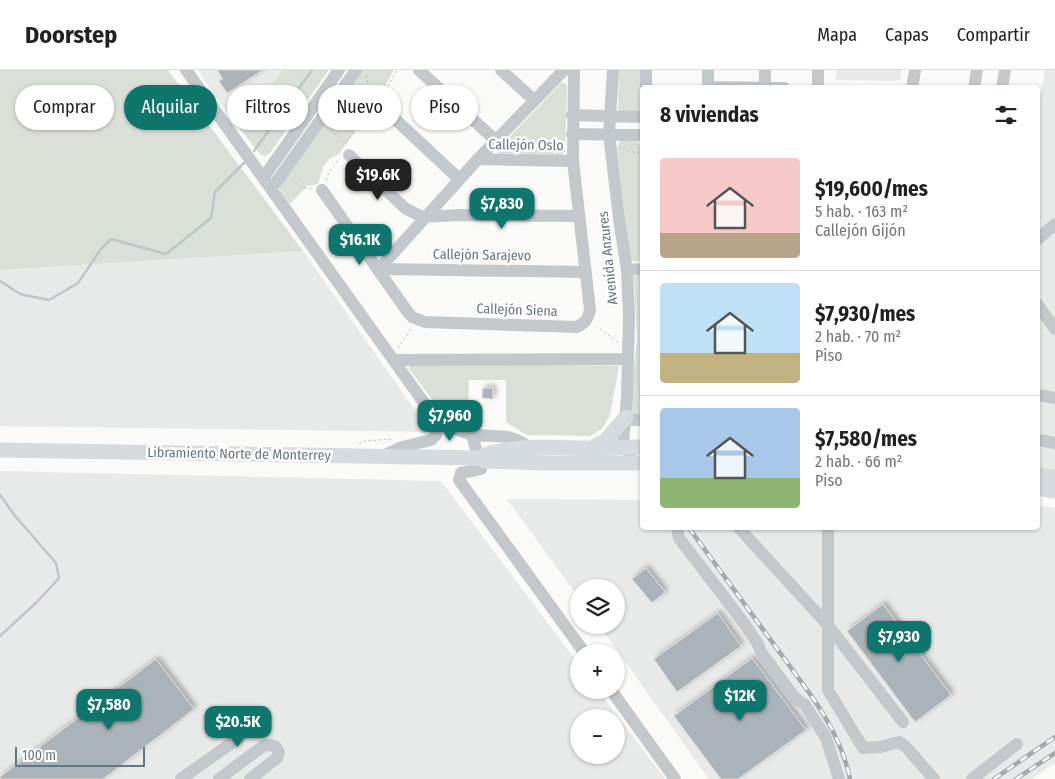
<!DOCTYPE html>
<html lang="es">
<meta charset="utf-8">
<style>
body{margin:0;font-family:"Fira Sans Condensed",sans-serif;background:#f2f2f2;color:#202124;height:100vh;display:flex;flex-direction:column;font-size:19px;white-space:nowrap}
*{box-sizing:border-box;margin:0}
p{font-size:16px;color:#757577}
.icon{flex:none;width:28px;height:28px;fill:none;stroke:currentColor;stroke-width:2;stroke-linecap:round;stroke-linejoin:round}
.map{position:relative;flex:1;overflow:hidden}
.drawer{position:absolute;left:640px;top:15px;width:400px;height:445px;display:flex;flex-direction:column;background:#fff;border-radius:5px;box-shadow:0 1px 4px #0004}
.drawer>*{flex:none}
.hud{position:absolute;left:15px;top:15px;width:475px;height:45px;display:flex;gap:10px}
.tools{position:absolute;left:570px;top:509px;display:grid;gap:10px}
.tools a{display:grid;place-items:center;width:55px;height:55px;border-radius:50%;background:#fff;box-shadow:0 1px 4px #0004;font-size:25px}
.scale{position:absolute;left:15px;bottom:12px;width:130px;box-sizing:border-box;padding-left:5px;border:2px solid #657683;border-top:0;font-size:14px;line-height:18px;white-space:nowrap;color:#657683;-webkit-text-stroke:4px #fff;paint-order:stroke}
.price{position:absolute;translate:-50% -42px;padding:0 11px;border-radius:10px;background:#0f766e;color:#fff;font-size:16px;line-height:32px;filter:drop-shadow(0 1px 2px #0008)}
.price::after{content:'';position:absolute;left:50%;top:30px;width:15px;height:11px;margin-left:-8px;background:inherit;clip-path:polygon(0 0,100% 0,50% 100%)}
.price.current{background:#222;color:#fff}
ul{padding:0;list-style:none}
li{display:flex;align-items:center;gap:15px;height:125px;padding:0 20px}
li+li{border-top:1px solid #e0e0e0}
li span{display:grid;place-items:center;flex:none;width:140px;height:100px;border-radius:5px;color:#555}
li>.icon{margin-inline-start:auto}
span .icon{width:60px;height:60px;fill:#fffc;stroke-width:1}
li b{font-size:21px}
h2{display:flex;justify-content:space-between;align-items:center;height:60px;padding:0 20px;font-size:21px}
.chip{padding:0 18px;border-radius:22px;background:#fff;box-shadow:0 1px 4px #0004;font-size:18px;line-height:45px}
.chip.current{background:#0f766e;color:#fff}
header{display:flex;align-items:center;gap:30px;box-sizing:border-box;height:70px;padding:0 25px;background:#fff;border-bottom:1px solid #e0e0e0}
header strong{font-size:24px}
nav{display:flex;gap:28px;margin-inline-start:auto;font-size:18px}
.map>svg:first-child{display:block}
.built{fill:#e8e9e9;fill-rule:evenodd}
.green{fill:#dadfd7}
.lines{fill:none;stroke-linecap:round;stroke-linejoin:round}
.stream{stroke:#bbc7cb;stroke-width:2.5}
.building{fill:#aab3b9;stroke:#dcdcda;filter:url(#shadow)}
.path{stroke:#bbbfc2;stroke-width:1;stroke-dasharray:2.5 2.5;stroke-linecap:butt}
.minor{stroke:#c3c8cc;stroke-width:12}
.major{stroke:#d6dbdf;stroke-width:15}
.rail-casing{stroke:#a2aab0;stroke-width:4.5}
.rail{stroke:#fff;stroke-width:2.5;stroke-dasharray:8;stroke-linecap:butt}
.labels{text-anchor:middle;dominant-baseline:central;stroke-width:5;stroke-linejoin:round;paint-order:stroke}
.street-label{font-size:14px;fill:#657683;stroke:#fff}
</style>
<header>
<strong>Doorstep</strong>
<nav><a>Mapa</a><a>Capas</a><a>Compartir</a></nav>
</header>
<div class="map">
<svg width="1055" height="709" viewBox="0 0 1055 709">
<defs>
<filter id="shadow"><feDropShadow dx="3" dy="-3" stdDeviation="2.5" flood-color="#0004"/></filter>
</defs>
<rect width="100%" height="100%" fill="#fafaf8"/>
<path class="built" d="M198 0H282L276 10 226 41Z
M837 0H902L900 10 894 11 836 10Z
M1045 0H1055V401L1038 398V42Z
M303 181 430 362 0 356V200Z
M0 401 441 411 579 595V620H598L665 709H0ZM579 648H616V685H579Z
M507 429 642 430V458H1038V435L1055 438V693L1032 709H709L599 555H616V518H579V528Z"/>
<path class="green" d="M0 0H168L303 181 0 200Z
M282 0H329L270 83 265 86 260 84 226 41 276 10Z
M361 0H394L380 25H377L366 40V45L339 84 329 89 323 97 318 114 307 116 290 134 280 121V115Z
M619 0H640V40L638 42H619L618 39Z
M562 12 567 15 565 82 561 85 499 83 497 80 500 77Z
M621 70H636L641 75 642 188 638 192 633 191 630 189 617 77Z
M639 205 642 210V344L636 347 629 340 637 270 634 207Z
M412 293 619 296 610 345 602 359 590 366 527 365 506 352V310H469L468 350 465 353 454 355 447 349 410 300 409 296Z"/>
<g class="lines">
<path class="stream" d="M254 81 312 0
M0 211 20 224 49 230 78 213 101 179 111 169 166 184 211 148 215 122 244 93
M0 425 16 447 56 493 59 508 37 532 0 566"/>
</g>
<path class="building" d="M217 0H263L227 23 219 11 223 9Z
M483 318H493V329L482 328Z
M646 498 665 522 652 533 632 509Z
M883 534 951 625 915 652 847 561Z
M718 543 741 576 677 622 654 589Z
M752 588 806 660 738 709H721L674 646Z
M156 589 194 639 103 709H0V707Z"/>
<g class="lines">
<path class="path" d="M366 5 368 15 373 24
M383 25 397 0
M331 54V60L346 74
M346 72 372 43
M623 77 629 81 641 83
M291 110 305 118 312 119
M326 110 329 102 338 90
M600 259 618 272
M398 278 411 259
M359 373 365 371 392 369"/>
<path class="minor" d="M186 0 437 351C448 356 459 362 471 364 496 369 508 360 531 379
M419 0 495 70
M501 0 534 30
M613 0 609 64 620 156 627 200 629 247 627 327 623 373 627 381 630 383
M708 0V18
M765 0V17
M708 17 784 18
M646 18V0
M818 18V0
M912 18 915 0
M974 18 977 0
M1002 18 1005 0
M379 34 459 109
M572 45 642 47
M572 64 642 65
M349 85 405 138 418 145 424 147 459 145 579 146
M478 89 573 91
M264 107 339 0
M272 118 356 0
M322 120 407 241 412 247 425 252 577 257C585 253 588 249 590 240L573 91 574 0
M1038 169 1055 154
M379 199 478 89 564 0
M379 199 586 202
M627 200 642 199
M1038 235 1055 259
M394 290 628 289
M1038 325 1055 328
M626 347 634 350H642
M472 364 481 399 461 403 459 410 584 582
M1038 370 1055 373
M383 386 402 377 431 370 436 365 437 351
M677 458 679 468 744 553 758 574 761 582 795 628 805 635 826 668 839 709
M739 458 827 554 903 652
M828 458V620L863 678 880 677 899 672 906 677 934 709
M611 620 675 709
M181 709 240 667
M219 709 263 676 270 675 276 677 279 682 277 688 250 709
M972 709 1017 674"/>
<path class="major" d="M592 378 606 370 626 347
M0 380 478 388 485 391 551 393H642
M484 385C517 374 557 378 592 378 609 378 626 377 642 377
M1038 404 1055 408
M1038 418 1055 421"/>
<g class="rail-casing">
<path id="rail" d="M689 458 813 628C830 653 844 679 850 709
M994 709 1055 667
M1016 709 1055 683"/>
</g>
<use href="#rail" class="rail"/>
</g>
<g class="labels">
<g class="street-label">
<text transform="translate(526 75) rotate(1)">Callejón Oslo</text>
<text transform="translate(482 185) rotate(1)">Callejón Sarajevo</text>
<text transform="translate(608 188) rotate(-96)">Avenida Anzures</text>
<text transform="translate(517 240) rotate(2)">Callejón Siena</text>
<text transform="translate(239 384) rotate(1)">Libramiento Norte de Monterrey</text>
</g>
</g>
</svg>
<div class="tools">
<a><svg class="icon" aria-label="layers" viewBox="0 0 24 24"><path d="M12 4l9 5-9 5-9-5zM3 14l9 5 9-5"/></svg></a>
<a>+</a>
<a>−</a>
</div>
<div class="scale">100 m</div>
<b class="price current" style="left:378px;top:131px">$19.6K</b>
<b class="price" style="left:502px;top:160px">$7,830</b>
<b class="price" style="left:360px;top:196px">$16.1K</b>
<b class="price" style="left:450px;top:372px">$7,960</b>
<b class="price" style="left:899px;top:593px">$7,930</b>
<b class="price" style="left:740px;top:652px">$12K</b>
<b class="price" style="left:109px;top:661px">$7,580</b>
<b class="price" style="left:238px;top:678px">$20.5K</b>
<div class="hud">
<a class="chip">Comprar</a>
<a class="chip current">Alquilar</a>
<a class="chip">Filtros</a>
<a class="chip">Nuevo</a>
<a class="chip">Piso</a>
</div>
<section class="drawer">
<h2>8 viviendas<svg class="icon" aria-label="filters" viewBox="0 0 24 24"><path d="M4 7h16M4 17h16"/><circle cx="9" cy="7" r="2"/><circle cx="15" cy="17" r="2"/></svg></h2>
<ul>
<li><span style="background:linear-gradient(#f6c9c9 75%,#b9a48a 0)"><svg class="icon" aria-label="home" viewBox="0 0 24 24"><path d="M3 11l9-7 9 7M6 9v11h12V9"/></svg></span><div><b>$19,600/mes</b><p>5 hab. · 163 m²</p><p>Callejón Gijón</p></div></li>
<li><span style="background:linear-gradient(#bfe0f5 70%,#c2b280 0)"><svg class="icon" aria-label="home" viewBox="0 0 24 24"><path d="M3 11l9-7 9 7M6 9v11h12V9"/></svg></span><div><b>$7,930/mes</b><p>2 hab. · 70 m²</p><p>Piso</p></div></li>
<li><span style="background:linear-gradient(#a9c7e8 70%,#8fb573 0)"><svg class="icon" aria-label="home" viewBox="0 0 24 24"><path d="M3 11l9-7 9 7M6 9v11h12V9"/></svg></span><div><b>$7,580/mes</b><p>2 hab. · 66 m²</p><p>Piso</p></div></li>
</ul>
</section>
</div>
